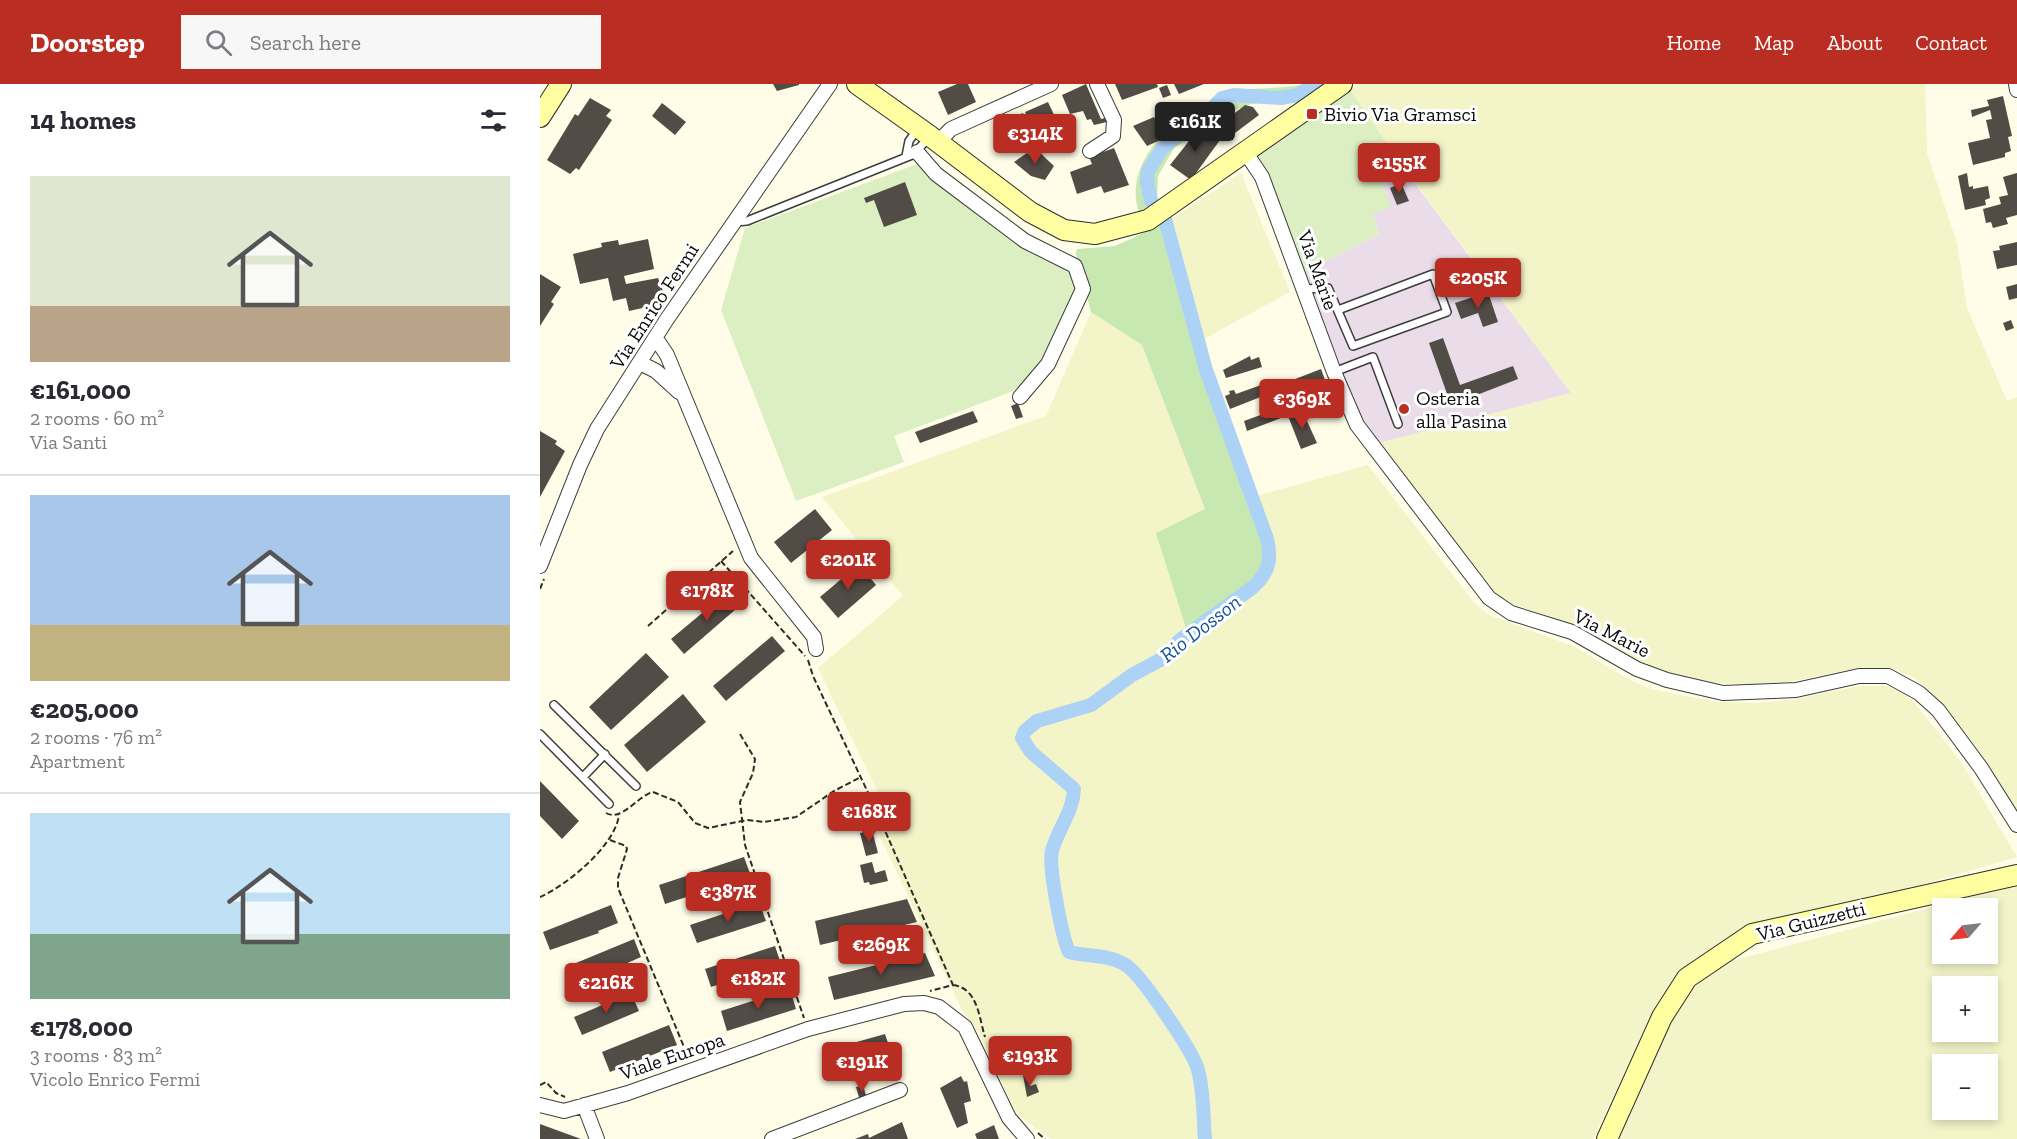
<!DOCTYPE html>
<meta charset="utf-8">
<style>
body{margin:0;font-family:"Zilla Slab",serif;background:#f7f7f7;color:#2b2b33;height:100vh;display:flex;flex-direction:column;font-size:22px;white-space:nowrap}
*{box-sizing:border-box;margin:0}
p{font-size:20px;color:#7c7c81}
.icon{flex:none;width:33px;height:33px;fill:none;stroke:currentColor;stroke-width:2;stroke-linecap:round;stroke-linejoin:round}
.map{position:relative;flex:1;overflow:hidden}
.sheet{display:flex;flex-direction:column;background:#fff;width:540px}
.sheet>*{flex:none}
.needle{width:39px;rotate:242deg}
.buttons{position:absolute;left:1392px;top:814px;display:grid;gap:12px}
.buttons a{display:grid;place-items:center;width:66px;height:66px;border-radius:0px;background:#fff;box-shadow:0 3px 9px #0003;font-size:30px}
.price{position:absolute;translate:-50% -51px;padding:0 14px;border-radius:6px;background:#b92d23;color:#fff;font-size:20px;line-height:39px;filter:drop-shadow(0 2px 3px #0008)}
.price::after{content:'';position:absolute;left:50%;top:36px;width:18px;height:14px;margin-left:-9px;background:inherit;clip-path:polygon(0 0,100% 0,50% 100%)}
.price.on{background:#222;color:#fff}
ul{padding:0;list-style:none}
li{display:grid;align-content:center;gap:12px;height:318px;padding:0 30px}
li+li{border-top:2px solid #e1e1e2}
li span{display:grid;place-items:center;height:186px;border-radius:0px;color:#555}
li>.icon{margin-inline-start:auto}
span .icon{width:108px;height:108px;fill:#fffc;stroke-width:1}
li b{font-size:26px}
h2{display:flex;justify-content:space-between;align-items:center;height:72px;padding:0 30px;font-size:26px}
header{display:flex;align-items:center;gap:36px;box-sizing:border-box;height:84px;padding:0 30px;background:#b92d23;color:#fff}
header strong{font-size:28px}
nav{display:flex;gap:33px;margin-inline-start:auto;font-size:21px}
.search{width:420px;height:54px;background:#f7f7f7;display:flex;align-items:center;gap:15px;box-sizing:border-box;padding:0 21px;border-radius:0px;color:#7c7c81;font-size:22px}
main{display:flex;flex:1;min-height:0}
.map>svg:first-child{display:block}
.industrial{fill:#eadde9}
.farmland{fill:#f3f4c8;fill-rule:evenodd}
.green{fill:#c8e8b2}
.pitch{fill:#dbefc3}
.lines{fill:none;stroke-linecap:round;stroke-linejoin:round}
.canal{stroke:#acd2f6;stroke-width:14}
.building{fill:#524c46}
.lane-casing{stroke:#3d3d3d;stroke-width:10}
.street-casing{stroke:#3d3d3d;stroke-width:16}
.secondary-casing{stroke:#2c2c2c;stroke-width:22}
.path{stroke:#2c2c2c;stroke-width:2;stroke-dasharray:6 3;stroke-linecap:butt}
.lane{stroke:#fff;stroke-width:7}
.street{stroke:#fff;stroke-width:14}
.secondary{stroke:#ffffa2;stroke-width:20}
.poi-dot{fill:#b92d23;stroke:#fff;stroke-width:2}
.labels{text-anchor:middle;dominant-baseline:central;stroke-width:6;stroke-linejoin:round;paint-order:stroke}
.poi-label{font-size:20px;fill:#0a0a0a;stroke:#fff;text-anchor:start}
.street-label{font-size:20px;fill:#0a0a0a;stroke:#fff}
.water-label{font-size:21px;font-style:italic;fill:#14519a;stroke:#fff}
</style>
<header>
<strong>Doorstep</strong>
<div class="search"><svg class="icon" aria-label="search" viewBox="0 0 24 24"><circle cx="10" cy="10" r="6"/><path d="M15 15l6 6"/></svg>Search here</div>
<nav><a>Home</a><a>Map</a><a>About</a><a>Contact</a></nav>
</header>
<main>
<section class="sheet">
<h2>14 homes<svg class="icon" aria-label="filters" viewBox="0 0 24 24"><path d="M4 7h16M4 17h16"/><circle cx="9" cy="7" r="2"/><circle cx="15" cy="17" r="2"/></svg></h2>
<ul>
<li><span style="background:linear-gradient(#dfe7d0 70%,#b9a48a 0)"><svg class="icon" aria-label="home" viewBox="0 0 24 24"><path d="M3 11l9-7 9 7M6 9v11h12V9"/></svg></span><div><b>€161,000</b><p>2 rooms · 60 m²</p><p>Via Santi</p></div></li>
<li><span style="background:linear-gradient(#a9c7e8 70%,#c2b280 0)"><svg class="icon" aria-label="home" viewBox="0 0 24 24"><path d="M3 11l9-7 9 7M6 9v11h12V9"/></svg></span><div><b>€205,000</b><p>2 rooms · 76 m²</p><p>Apartment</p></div></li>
<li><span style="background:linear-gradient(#bfe0f5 65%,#7fa58c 0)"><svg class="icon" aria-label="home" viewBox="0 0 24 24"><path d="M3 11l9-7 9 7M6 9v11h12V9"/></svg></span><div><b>€178,000</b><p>3 rooms · 83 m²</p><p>Vicolo Enrico Fermi</p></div></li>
</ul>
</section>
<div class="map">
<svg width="1477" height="1055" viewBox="0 0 1477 1055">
<rect width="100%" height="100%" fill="#fffde7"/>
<path class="industrial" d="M862 82 1031 309 836 360 822 341 762 189 839 150 821 93Z"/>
<path class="farmland" d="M819 0H1385L1387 69 1417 159 1427 224 1467 317 1477 313V732L1413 636 1387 604 1373 593 1351 584H1316L1254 597 1216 601 1179 599 1139 593 1097 579 1028 540 957 514 836 360 1031 309 865 85 810 6Z
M701 89 750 208 664 255 625 139Z
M551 228 602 261 665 425 650 557 725 499 736 474 716 412 828 381 936 521 949 531 1035 563 1088 595 1111 605 1176 618 1217 619 1256 615 1319 602H1347L1363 609 1373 617 1421 678 1477 773 1201 853 1177 861 1156 875 1135 895 1117 919 1053 1055H511L476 1029 439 949 422 926 327 725 342 717 278 584 363 512 282 413 506 332Z
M1477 800V1055H1075L1132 929 1167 890 1184 879ZM1402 825H1448V870H1402ZM1402 903H1448V948H1402ZM1402 981H1448V1026H1402Z"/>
<path class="green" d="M764 0H781L758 16 711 20 668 36 652 53 634 64 618 92 617 117 599 128C589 101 603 68 625 50 632 44 642 44 650 39 663 31 665 16 683 10 710 1 735 7 764 0Z
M625 139 664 255 672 289 736 474 725 499 650 557 616 449 665 425 602 261 551 228 536 170 537 165 575 162Z"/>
<path class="pitch" d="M810 6 865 85 862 82 839 89 851 123 833 130 839 150 762 189 717 73Z
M380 79 534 187 543 206 499 286 471 308 354 352 364 378 256 417 181 226 205 144Z"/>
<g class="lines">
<path class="canal" d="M665 1055C663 1032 664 1008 658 986 654 969 602 892 587 882 570 870 548 873 529 868 522 853 508 782 512 767 518 744 533 729 534 705L491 668 482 654 485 647 497 637 551 621 592 591 620 576 640 556 712 504C729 489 732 476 727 455L666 286 625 135 611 117 607 98 608 87 622 65 636 52 652 45 682 14 694 11 741 14 758 11 775 0"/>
</g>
<path class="building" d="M233 0H259V1L237 7Z
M417 0H428L436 18 408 31 398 8Z
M546 0 561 35 569 33 571 37 554 41 551 35 547 36 543 27 530 30 522 11Z
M575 0H617L618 3 582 16Z
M634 0H664L639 10Z
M627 1 631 11 623 14 619 4Z
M1463 12 1472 52 1468 53 1471 67 1465 69V73L1433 81 1428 59 1450 54 1446 36 1452 35 1450 26 1432 33 1431 26 1449 22 1447 16Z
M50 14 71 26 66 32 72 36 39 86 36 84 30 90 7 76 35 30 38 32Z
M508 18 517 37 494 48 485 28Z
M122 19 146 38 135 51 112 32Z
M705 21 713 23 719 31 695 49 686 36Z
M483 29 490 45 469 53 462 37Z
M614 33 625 54 607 62 593 42Z
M661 42 680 56 651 96 630 81Z
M574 64 589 101 564 109 561 102 537 110 530 88 552 80 549 73Z
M496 65 514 82 505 96 491 92 474 78 487 69 491 72Z
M1427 89 1429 103 1433 102V105L1448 102 1450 114 1445 116 1446 121 1425 126 1418 92Z
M1477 89V131L1466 134 1468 140 1453 144 1451 138 1446 139 1443 125 1461 120 1459 113 1468 111 1463 93Z
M365 98 377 131 344 143 334 116 326 119 324 114Z
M861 99 869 117 857 121 850 104Z
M108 155 114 185 84 192 86 200 118 194 126 215 115 218 116 221 89 227 86 214 73 217 68 194 40 200 33 170 62 163 61 159 78 156 79 161Z
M1477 158V181L1457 185 1453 167 1460 166 1459 162Z
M0 190 21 203 11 218 14 220 0 242Z
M1477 200V214L1469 216 1466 203Z
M948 208 958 238 943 243 938 229 921 235 915 219Z
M1471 236 1474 244 1466 247 1463 239Z
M903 254 920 301 973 282 978 295 911 321 889 259Z
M710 272 711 276 719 273 722 283 686 294 683 286Z
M781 285 789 307 754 321 745 299Z
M732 297 736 307 690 325 685 312 690 310 689 307 694 306 696 310Z
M478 319 483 333 476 335 471 322Z
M742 323 746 332 707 347 704 337Z
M762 326 777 359 761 365 748 332Z
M433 327 438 338 380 359 375 348Z
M0 347 17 357 15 360 25 367 0 413Z
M275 425 292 446 251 479 234 458Z
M319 480 336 501 298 534 280 513Z
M191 505 203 519 144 570 131 555Z
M232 552 245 567 186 617 173 602Z
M106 569 129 593 71 646 49 623Z
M143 610 166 638 107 688 84 661Z
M0 697 39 737 22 755 0 732Z
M332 746 338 769 326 772 320 749Z
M204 773 211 792 125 820 119 801Z
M332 778 335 789 345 786 348 797 330 801 329 798 324 799 320 781Z
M367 815 377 838 280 861 275 837Z
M219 818 226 837 157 859 150 841Z
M71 821 78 839 58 847 59 849 10 866 3 848Z
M94 855 101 873 44 898 36 879Z
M235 862 241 880 171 903 165 885Z
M385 869 395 892 294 916 288 893Z
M250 905 256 925 187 947 181 927Z
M91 909 99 927 42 951 34 933Z
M129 941 137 961 70 988 62 968Z
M345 950 349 962 334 965 331 970 333 994 324 997 320 982 315 979 317 973 313 959Z
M486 990 490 1002 496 1000 499 1008 487 1013 483 991Z
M421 992 424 998 427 997 431 1017 424 1019 428 1039 417 1044 400 1004Z
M323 1001 327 1015 320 1017 316 1003Z
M362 1038 368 1055H315L328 1050 329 1054Z
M0 1040 41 1055H0Z
M454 1041 459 1055H437L435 1050Z"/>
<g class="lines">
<g class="lane-casing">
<path id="lane" d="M366 72 369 57 377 46
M195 138 207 137 372 71 389 54
M764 205 788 204 813 262 907 228 893 190 798 226
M794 288 833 273 858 340
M14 621 96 702
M0 650 69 720
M43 693 65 670"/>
</g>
<g class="street-casing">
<path id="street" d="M1476 0 1477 6
M398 58 411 45 511 0
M550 67 573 52 574 36 557 0
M377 68 396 90 485 157 535 182 543 205 508 280 480 313
M706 69 722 93 794 288 817 341 949 514 971 529 1032 548 1097 585 1127 596 1183 609 1256 606 1319 592H1348L1379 609 1398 626 1441 684 1477 741
M114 256 119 259 127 271 211 474 274 553 276 565
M100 279 116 287 139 308
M0 482 40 381 57 345 127 235 290 0
M0 1021 24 1027 88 1009 268 945 364 920 384 919 399 923 425 943 469 1034 487 1055
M44 1021 57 1055
M232 1055 360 1006"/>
</g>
<g class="secondary-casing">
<path id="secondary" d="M317 0 390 52 490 128 524 146 555 150 608 136 802 0
M0 33 21 0
M1067 1055 1122 933 1147 894 1212 850 1477 791"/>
</g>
<path class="path" d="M181 477 265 572
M0 505 4 495
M108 542 193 467
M268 576 273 592 331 715 413 901 390 907
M200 650 215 675 213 689 200 718 205 761 264 934
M66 729C82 738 97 712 113 708L138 718 155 739 168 744 207 736 224 738 256 733 294 707 321 693
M70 756 86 762 87 765 78 794V804L149 975
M0 813C27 801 75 762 79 731
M413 901C438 904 439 934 445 953
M0 1001 6 998 16 1009 25 1013
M498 1049 505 1055"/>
<use href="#lane" class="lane"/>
<use href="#street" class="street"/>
<use href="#secondary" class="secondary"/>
</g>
<g class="poi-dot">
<rect x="766" y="24" width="12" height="12" rx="3"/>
<circle cx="864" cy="325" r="6"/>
</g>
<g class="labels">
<g class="poi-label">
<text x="784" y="30">Bivio Via Gramsci</text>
<text x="876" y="314">Osteria<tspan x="876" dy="23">alla Pasina</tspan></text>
</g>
<g class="street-label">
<text transform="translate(778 186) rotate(70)">Via Marie</text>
<text transform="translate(114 222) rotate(-57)">Via Enrico Fermi</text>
<text transform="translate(1072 549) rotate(27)">Via Marie</text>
<text transform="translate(1271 837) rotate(-14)">Via Guizzetti</text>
<text transform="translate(132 972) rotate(-19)">Viale Europa</text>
</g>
<g class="water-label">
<text transform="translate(660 544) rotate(-38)">Rio Dosson</text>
</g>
</g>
</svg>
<div class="buttons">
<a><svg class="needle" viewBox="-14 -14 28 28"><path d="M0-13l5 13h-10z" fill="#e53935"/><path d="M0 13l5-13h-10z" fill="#7c7c81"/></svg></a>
<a>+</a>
<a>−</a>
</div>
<b class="price on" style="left:655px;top:69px">€161K</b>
<b class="price" style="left:495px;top:81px">€314K</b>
<b class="price" style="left:859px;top:110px">€155K</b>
<b class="price" style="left:938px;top:225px">€205K</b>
<b class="price" style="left:762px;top:346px">€369K</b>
<b class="price" style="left:308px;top:507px">€201K</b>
<b class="price" style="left:167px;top:538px">€178K</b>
<b class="price" style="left:329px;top:759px">€168K</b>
<b class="price" style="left:188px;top:839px">€387K</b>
<b class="price" style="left:341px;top:892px">€269K</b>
<b class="price" style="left:218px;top:926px">€182K</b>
<b class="price" style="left:66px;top:930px">€216K</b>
<b class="price" style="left:490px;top:1003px">€193K</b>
<b class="price" style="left:322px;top:1009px">€191K</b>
</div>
</main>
